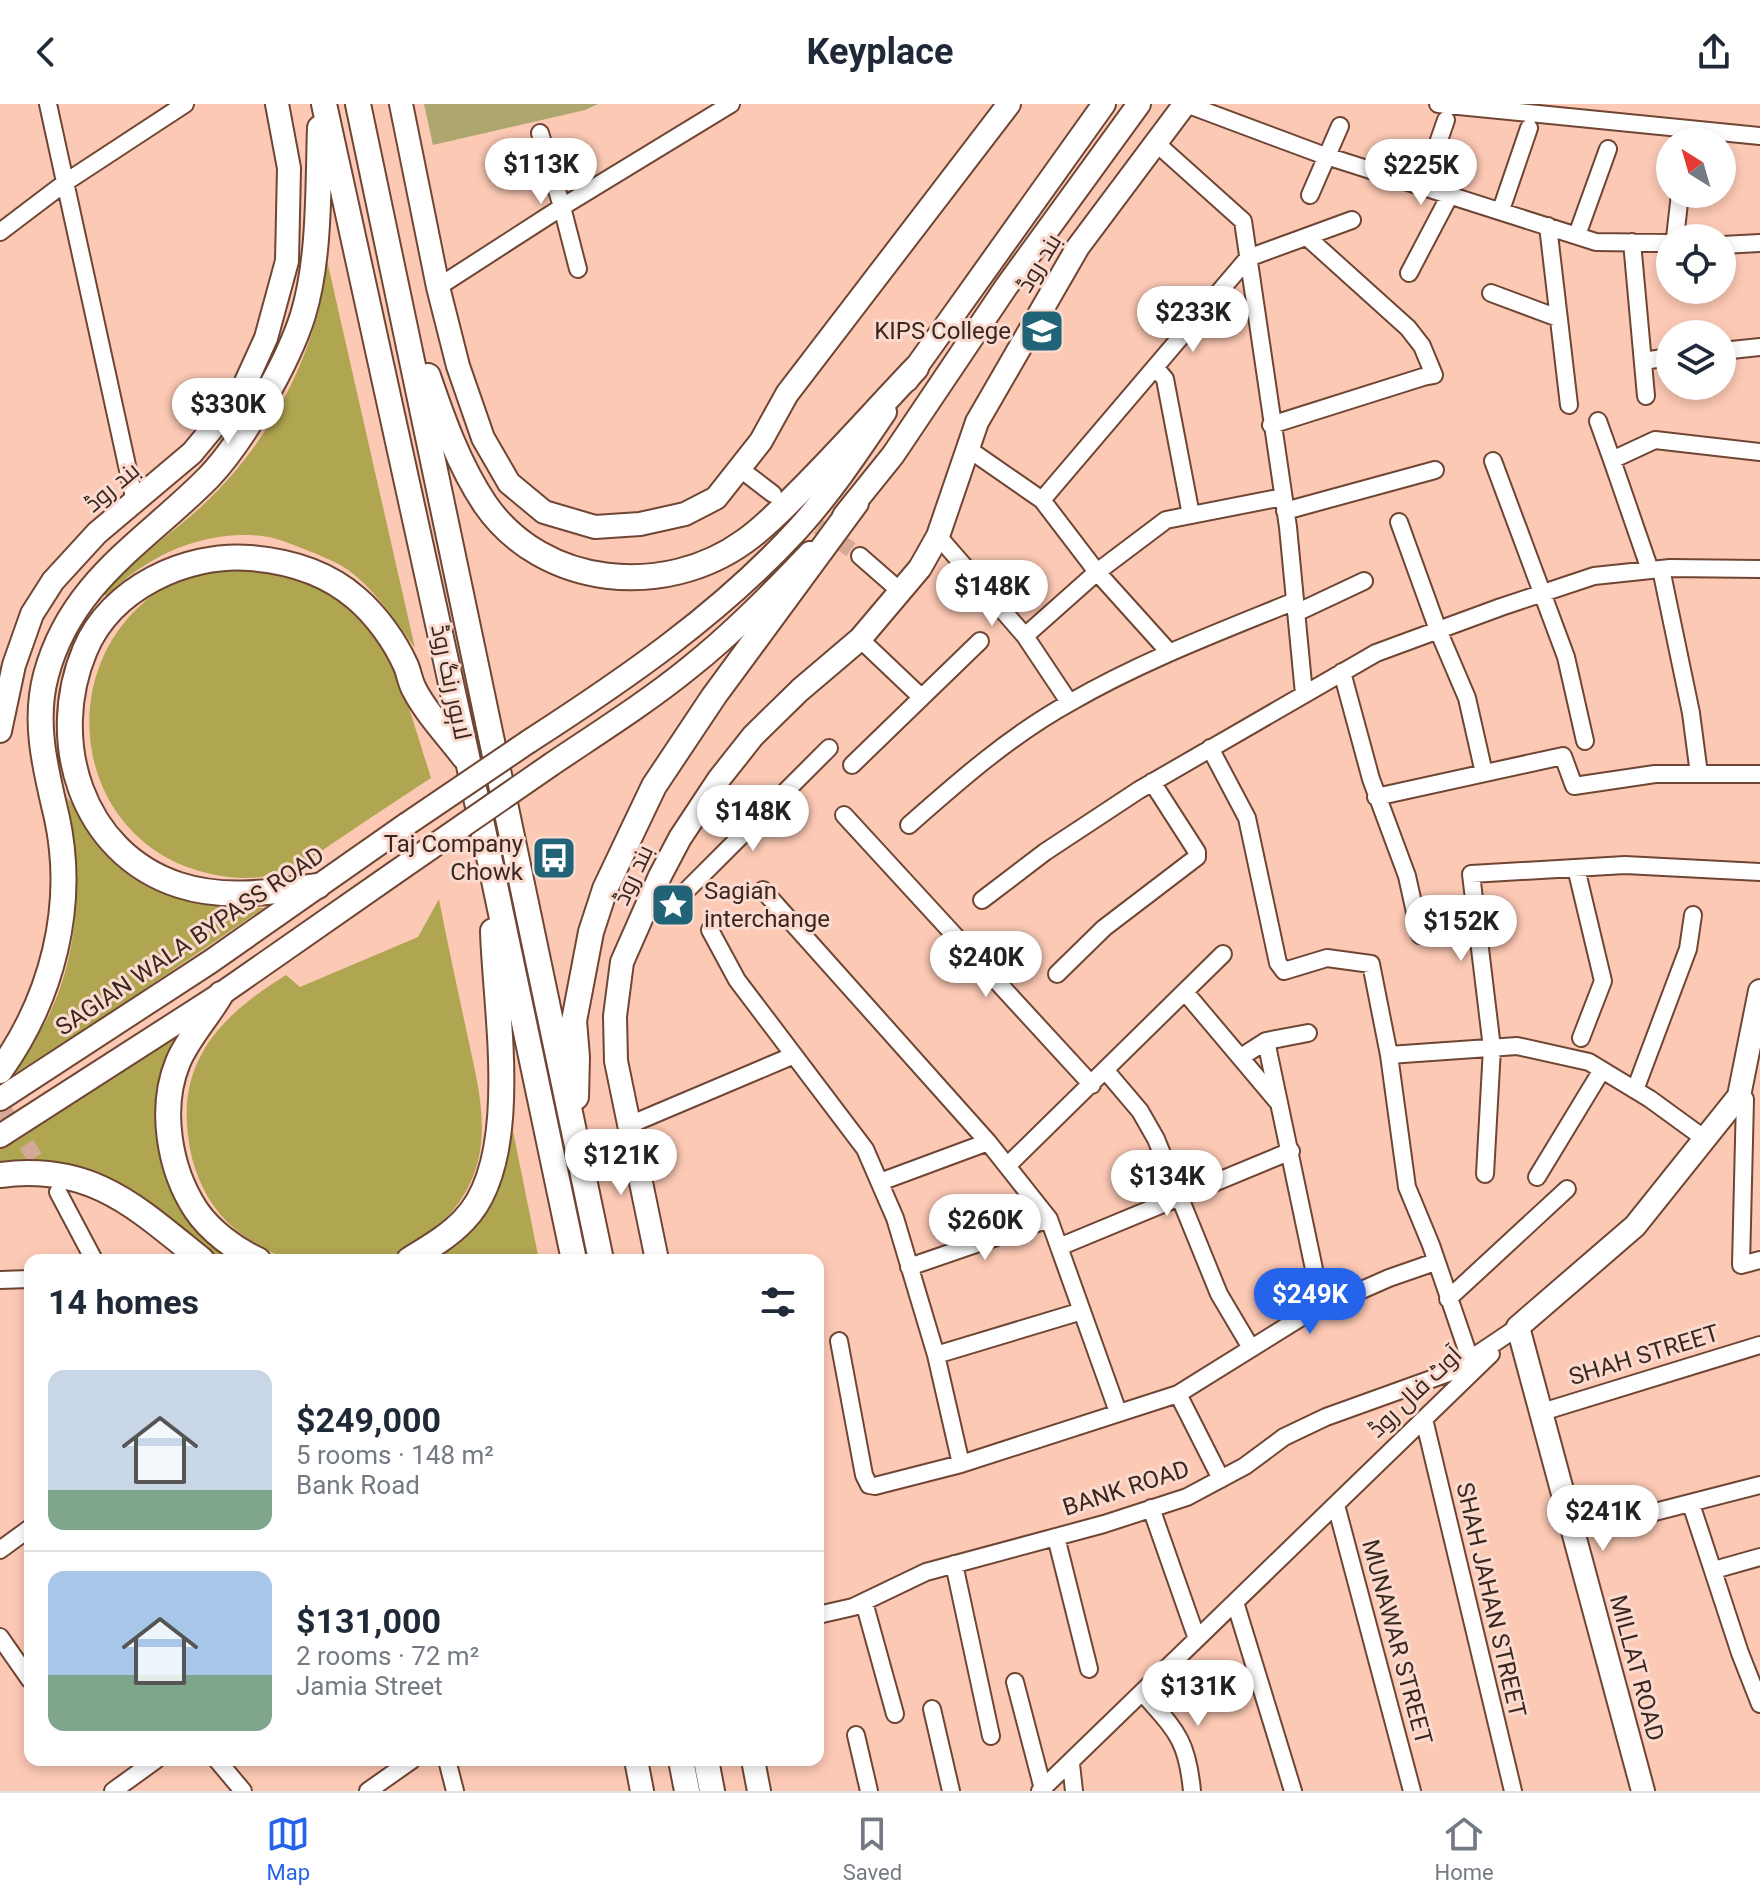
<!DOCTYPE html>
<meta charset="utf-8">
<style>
body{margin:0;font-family:Roboto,Cairo,sans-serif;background:#f6f6f7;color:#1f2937;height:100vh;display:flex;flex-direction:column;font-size:30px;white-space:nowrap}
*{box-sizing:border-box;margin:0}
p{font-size:26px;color:#747a83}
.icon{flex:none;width:44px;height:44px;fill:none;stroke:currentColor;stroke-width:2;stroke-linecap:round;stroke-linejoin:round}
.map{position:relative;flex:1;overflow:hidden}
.side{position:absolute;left:24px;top:1150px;width:800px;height:512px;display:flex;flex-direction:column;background:#fff;border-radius:16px;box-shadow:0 4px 12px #0003}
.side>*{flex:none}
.needle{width:52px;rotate:323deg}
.controls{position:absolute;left:1656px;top:24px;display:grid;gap:16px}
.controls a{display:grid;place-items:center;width:80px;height:80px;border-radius:50%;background:#fff;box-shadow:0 4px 12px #0003;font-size:40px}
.price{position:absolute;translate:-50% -68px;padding:0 18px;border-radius:28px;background:#fff;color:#222;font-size:26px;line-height:52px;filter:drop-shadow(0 2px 4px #0008)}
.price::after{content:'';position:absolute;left:50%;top:48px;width:24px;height:18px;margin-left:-12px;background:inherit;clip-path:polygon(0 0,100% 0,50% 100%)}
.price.on{background:#2563eb;color:#fff}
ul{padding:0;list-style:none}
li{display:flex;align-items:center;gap:24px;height:200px;padding:0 24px}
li+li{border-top:2px solid #e0e1e3}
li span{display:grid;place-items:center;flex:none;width:224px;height:160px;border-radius:16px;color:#555}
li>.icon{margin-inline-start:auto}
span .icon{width:96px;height:96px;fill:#fffc;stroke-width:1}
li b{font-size:34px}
h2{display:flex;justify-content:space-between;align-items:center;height:96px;padding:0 24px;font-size:34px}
header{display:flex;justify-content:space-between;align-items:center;height:104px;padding:0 24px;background:#fff;font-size:36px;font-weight:700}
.menu{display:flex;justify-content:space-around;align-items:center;height:112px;border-top:2px solid #e0e1e3;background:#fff;font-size:22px;color:#747a83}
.menu a{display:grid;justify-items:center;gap:4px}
.menu .on{color:#2563eb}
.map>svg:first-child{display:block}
.green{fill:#ada66e}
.forest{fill:#b0a550}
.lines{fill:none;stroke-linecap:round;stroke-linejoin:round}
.minor-tunnel{stroke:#d5a997;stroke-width:16;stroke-dasharray:16 8;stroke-linecap:butt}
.minor-casing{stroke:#6f4534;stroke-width:20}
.major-casing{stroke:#6f4534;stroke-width:26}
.highway-casing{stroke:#6f4534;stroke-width:28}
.minor{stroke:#fff;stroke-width:16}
.major{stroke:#fff;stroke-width:22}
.highway{stroke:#fff;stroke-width:24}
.major-bridge-casing{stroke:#6f4534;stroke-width:26;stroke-linecap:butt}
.major-bridge{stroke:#fff;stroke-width:22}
.labels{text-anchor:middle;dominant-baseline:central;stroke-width:6;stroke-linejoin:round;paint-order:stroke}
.street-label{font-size:24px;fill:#3a271f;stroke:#fbdbcf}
.poi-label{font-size:24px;fill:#3a271f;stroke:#fbdbcf;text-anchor:end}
</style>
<header><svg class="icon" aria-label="back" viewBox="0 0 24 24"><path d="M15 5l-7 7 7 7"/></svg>Keyplace<svg class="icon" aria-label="share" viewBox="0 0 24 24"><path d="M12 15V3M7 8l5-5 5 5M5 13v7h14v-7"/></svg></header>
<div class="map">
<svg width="1760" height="1687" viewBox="0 0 1760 1687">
<rect width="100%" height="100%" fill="#fcc9b5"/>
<path class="green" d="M424 0H598L585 6 433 41Z"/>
<path class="forest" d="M326 152 415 544C398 520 380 493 357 473 343 460 326 454 309 447 294 441 278 434 262 432 204 426 147 451 107 492L103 490C132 455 171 431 204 400 258 349 296 285 317 213 323 194 324 172 326 152Z
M221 464C236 464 251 463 265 465 275 466 285 470 295 473 385 499 406 594 431 674 402 693 373 712 345 731 323 745 302 763 276 770 246 778 215 773 187 763 74 720 56 568 149 494 169 478 197 472 221 464Z
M67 693C97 734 133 779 183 796 207 804 238 802 264 804L83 927 9 973C20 956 33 939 43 922 81 855 83 766 67 693Z
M439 795C447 837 456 878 465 920 474 965 489 1012 478 1057 467 1103 424 1145 379 1155 366 1158 350 1156 336 1156 323 1156 307 1158 294 1156 275 1153 250 1137 235 1125 213 1107 199 1081 192 1054 171 964 214 916 286 871L300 883 418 833Z
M221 890 193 932 170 1039 232 1153 190 1146 108 1086 0 1071V1033Z
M513 1027 539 1156H409L438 1138Z"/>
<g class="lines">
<path class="minor-tunnel" d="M779 395 860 452
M0 1000 49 1075"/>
<g class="minor-casing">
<path id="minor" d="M48 0 135 398
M1186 0 1320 50 1596 138 1670 139
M1438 0 1760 32
M540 29 562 103 578 165
M1156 39 1243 117 1288 423 1304 590
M1423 82 1446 16
M1310 91 1340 22
M1501 106 1529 24
M1548 122 1569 301
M0 128 66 78 185 0
M1577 131 1608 45
M1675 134 1680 90
M1632 138 1646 292
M1722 141 1760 139
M1409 169 1450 91
M438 183 562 103 731 0
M1491 189 1558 214
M1722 247 1760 243
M1643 257 1670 253
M1155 263 1165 275 1191 411
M1598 317 1612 356
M1271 321 1423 273 1434 271 1422 242 1408 224 1307 133
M967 344 1042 396 1097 468 1169 548
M1493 357 1566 553 1585 637
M739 364 773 390
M1042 396 1248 154 1352 116
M1285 407 1435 366
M1399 418 1438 526 1467 594 1484 669
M938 432 1025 532 1069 598
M860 452 900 487
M1661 465 1691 609 1699 670
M1650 466 1612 356 1655 336 1760 348
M1296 509 1364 477
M1025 532 1097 468 1166 416 1283 393
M860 535 920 592
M1342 568 1371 675 1407 772 1420 831
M1210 644 1247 714 1278 859 1284 867 1327 854 1371 860 1389 951 1407 1083 1431 1141 1470 1255
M852 661 980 537
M1376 693 1563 652 1574 682 1655 670H1760
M844 711 1092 981
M909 721C960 676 1011 631 1071 598 1142 557 1219 528 1295 497
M1576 764 1603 877 1581 934
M763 786 988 1038 1049 1115 1118 1308
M982 796 1045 748 1139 686 1376 549 1501 503 1594 472 1670 464 1760 465
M645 805 682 791 829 644
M710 826 737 876 865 1045 895 1114 936 1251 961 1360
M1057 870 1104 824 1197 753V748L1152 678
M1185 888 1277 997
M1266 937 1322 1203
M1389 951 1517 942 1589 958 1650 995 1705 1035
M1241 953 1266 937 1308 929
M1106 967 1140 1007 1156 1035 1219 1190 1251 1244
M1635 986 1688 845 1693 811
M1745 995 1741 1161 1760 1156
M629 1021 792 952
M1007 1062 1223 850
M1485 1070 1492 944 1471 770 1625 761 1760 768
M1537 1073 1602 966
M880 1078 988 1038
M58 1088 94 1156
M1059 1143 1291 1047
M909 1163 1049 1115
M0 1176 30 1175
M1448 1195 1567 1085
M839 1237 864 1371 869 1381 875 1382 961 1360 1178 1290 1305 1211 1389 1174 1435 1158
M936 1251 1082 1207
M1178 1290 1221 1375
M1542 1308 1760 1241
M1424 1315 1513 1687
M1691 1400 1740 1549 1760 1600
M1336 1401 1412 1687
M1151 1404 1197 1535
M1612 1419 1760 1381
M1056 1433 1089 1565
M0 1446 30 1424
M954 1460 991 1632
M1714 1466 1760 1453
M864 1498 895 1610
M1235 1498 1293 1687
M818 1511 853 1503 926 1468 1104 1420 1187 1393 1245 1362 1284 1333 1326 1313 1451 1268 1518 1223
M0 1533 30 1576
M1015 1578 1043 1685
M1142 1588C1175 1626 1187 1634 1192 1687
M932 1605 951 1687
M856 1631 869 1687
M217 1656 243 1687
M447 1656 455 1687
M1071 1660 1074 1687
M113 1687 156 1656
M368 1687 412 1656
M1040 1687 1491 1250"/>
</g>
<g class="major-casing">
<path id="major" d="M401 0 438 183 458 262 483 334 509 379 544 408 595 423 640 420 685 410 716 394 761 337 787 290 1009 0
M907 276 1104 0
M844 412 893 351 1006 183 1139 0
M0 627 14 561 32 510 53 477 97 429 192 349 240 291 266 234 287 157 289 64 277 0
M528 638C624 576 719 511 797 426 830 390 858 348 885 308
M552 660C598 629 646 599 689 564 732 530 772 489 810 449
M0 995 210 858 407 720
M0 1032 221 890 393 770
M657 1156 616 957 615 912 622 858 660 772 680 734 719 675 753 632 800 586 860 535 920 464 938 432 977 318 1078 143 1185 0
M636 1656 642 1687
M753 1656 759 1687
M1643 1687 1518 1223 1635 1122 1739 992 1760 887"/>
</g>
<g class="highway-casing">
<path id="highway" d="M324 0 491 762 574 1156
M358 0 601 1156
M428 272C443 316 459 361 485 400 543 484 665 495 745 437 765 423 782 405 799 388 839 348 877 305 916 264
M318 782C271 788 225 796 179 781 81 749 47 636 85 546 111 484 186 449 250 454 288 457 326 468 356 494 376 511 395 537 406 562 409 569 410 578 414 585 426 609 448 632 464 653
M221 890C208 913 188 934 178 958 159 1004 169 1065 196 1106 210 1127 236 1146 258 1156
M0 967C52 894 76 803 57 714 46 667 33 619 46 571 71 477 145 438 209 373 243 337 288 259 303 211 320 155 318 83 320 24
M576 993 577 953 574 917 591 828 605 785 633 726 654 682 714 592 856 399
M0 1071C92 1059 136 1103 202 1156
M409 1156C428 1144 448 1133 464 1116 523 1056 495 905 493 827
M681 1656 687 1687
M706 1656 712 1687"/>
</g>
<use href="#minor" class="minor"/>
<use href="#major" class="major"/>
<use href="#highway" class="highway"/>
<g class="major-bridge-casing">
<path id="major-bridge" d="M407 720 528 638
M393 770 552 660"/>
</g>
<use href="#major-bridge" class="major-bridge"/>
</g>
<defs>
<g id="university-square" transform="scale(2.3)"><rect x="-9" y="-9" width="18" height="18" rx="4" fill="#226477" stroke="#fbdbcf"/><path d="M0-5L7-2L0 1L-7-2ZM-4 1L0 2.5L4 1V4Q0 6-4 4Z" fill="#fff"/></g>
<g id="bus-square" transform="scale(2.3)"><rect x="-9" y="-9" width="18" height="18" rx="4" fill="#226477" stroke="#fbdbcf"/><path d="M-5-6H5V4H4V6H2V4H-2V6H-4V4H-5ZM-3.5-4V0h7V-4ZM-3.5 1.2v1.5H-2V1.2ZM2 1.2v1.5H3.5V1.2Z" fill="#fff"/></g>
<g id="sight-square" transform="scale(2.3)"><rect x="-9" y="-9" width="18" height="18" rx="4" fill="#226477" stroke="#fbdbcf"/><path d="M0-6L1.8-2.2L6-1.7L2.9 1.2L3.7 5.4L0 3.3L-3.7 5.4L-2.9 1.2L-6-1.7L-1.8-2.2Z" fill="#fff"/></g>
</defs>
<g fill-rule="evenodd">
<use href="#university-square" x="1042" y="227"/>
<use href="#bus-square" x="554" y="754"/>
<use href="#sight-square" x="673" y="801"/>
</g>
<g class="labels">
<g class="street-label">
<text transform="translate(1039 159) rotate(-59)">بند روڈ</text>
<text transform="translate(112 383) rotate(-40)">بند روڈ</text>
<text transform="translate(451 578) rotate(78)">لاہور رنگ روڈ</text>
<text transform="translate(633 771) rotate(-65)">بند روڈ</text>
<text transform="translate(190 837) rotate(-34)">SAGIAN WALA BYPASS ROAD</text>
<text transform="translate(1644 1251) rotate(-17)">SHAH STREET</text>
<text transform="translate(1415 1288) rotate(-44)">آوٹ فال روڈ</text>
<text transform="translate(1126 1384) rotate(-18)">BANK ROAD</text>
<text transform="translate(1491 1496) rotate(77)">SHAH JAHAN STREET</text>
<text transform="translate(1397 1538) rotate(75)">MUNAWAR STREET</text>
<text transform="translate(1637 1564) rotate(75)">MILLAT ROAD</text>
</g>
<g class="poi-label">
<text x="1011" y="227">KIPS College</text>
<text x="523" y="740">Taj Company<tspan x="523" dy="28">Chowk</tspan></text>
<text x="704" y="787" text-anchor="start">Sagian<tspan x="704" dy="28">interchange</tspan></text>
</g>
</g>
</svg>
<div class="controls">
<a><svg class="needle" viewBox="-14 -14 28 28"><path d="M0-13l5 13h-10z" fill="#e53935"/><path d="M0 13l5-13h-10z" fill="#747a83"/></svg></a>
<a><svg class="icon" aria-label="locate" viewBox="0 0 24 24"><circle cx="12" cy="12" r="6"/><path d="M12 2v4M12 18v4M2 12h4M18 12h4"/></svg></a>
<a><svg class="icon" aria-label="layers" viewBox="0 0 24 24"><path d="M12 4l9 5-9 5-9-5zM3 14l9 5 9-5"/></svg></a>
</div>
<b class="price" style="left:541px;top:102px">$113K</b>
<b class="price" style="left:1421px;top:103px">$225K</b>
<b class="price" style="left:1193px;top:250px">$233K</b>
<b class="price" style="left:228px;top:342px">$330K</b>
<b class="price" style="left:992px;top:524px">$148K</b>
<b class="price" style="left:753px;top:749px">$148K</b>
<b class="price" style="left:1461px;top:859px">$152K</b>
<b class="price" style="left:986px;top:895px">$240K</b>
<b class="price" style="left:621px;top:1093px">$121K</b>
<b class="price" style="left:1167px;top:1114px">$134K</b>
<b class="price" style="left:985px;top:1158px">$260K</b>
<b class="price on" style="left:1310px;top:1232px">$249K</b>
<b class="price" style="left:1603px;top:1449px">$241K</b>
<b class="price" style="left:1198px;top:1624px">$131K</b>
<section class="side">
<h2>14 homes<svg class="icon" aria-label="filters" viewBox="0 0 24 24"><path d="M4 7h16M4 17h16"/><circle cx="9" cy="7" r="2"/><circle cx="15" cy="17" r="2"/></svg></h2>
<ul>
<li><span style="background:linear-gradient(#c9d6e8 75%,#7fa58c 0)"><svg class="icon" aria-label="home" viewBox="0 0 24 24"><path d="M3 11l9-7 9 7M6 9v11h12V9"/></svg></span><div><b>$249,000</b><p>5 rooms · 148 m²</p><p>Bank Road</p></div></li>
<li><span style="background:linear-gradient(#a9c7e8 65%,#7fa58c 0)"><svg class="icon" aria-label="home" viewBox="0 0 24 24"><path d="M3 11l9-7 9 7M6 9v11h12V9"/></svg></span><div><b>$131,000</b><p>2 rooms · 72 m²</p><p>Jamia Street</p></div></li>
</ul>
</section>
</div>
<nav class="menu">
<a class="on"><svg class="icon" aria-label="map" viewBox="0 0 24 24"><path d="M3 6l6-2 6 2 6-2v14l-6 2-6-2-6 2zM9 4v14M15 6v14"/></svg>Map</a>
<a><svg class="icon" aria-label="saved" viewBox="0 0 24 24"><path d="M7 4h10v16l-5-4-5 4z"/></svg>Saved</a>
<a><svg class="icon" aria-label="home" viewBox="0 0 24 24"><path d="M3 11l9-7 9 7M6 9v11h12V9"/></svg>Home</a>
</nav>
